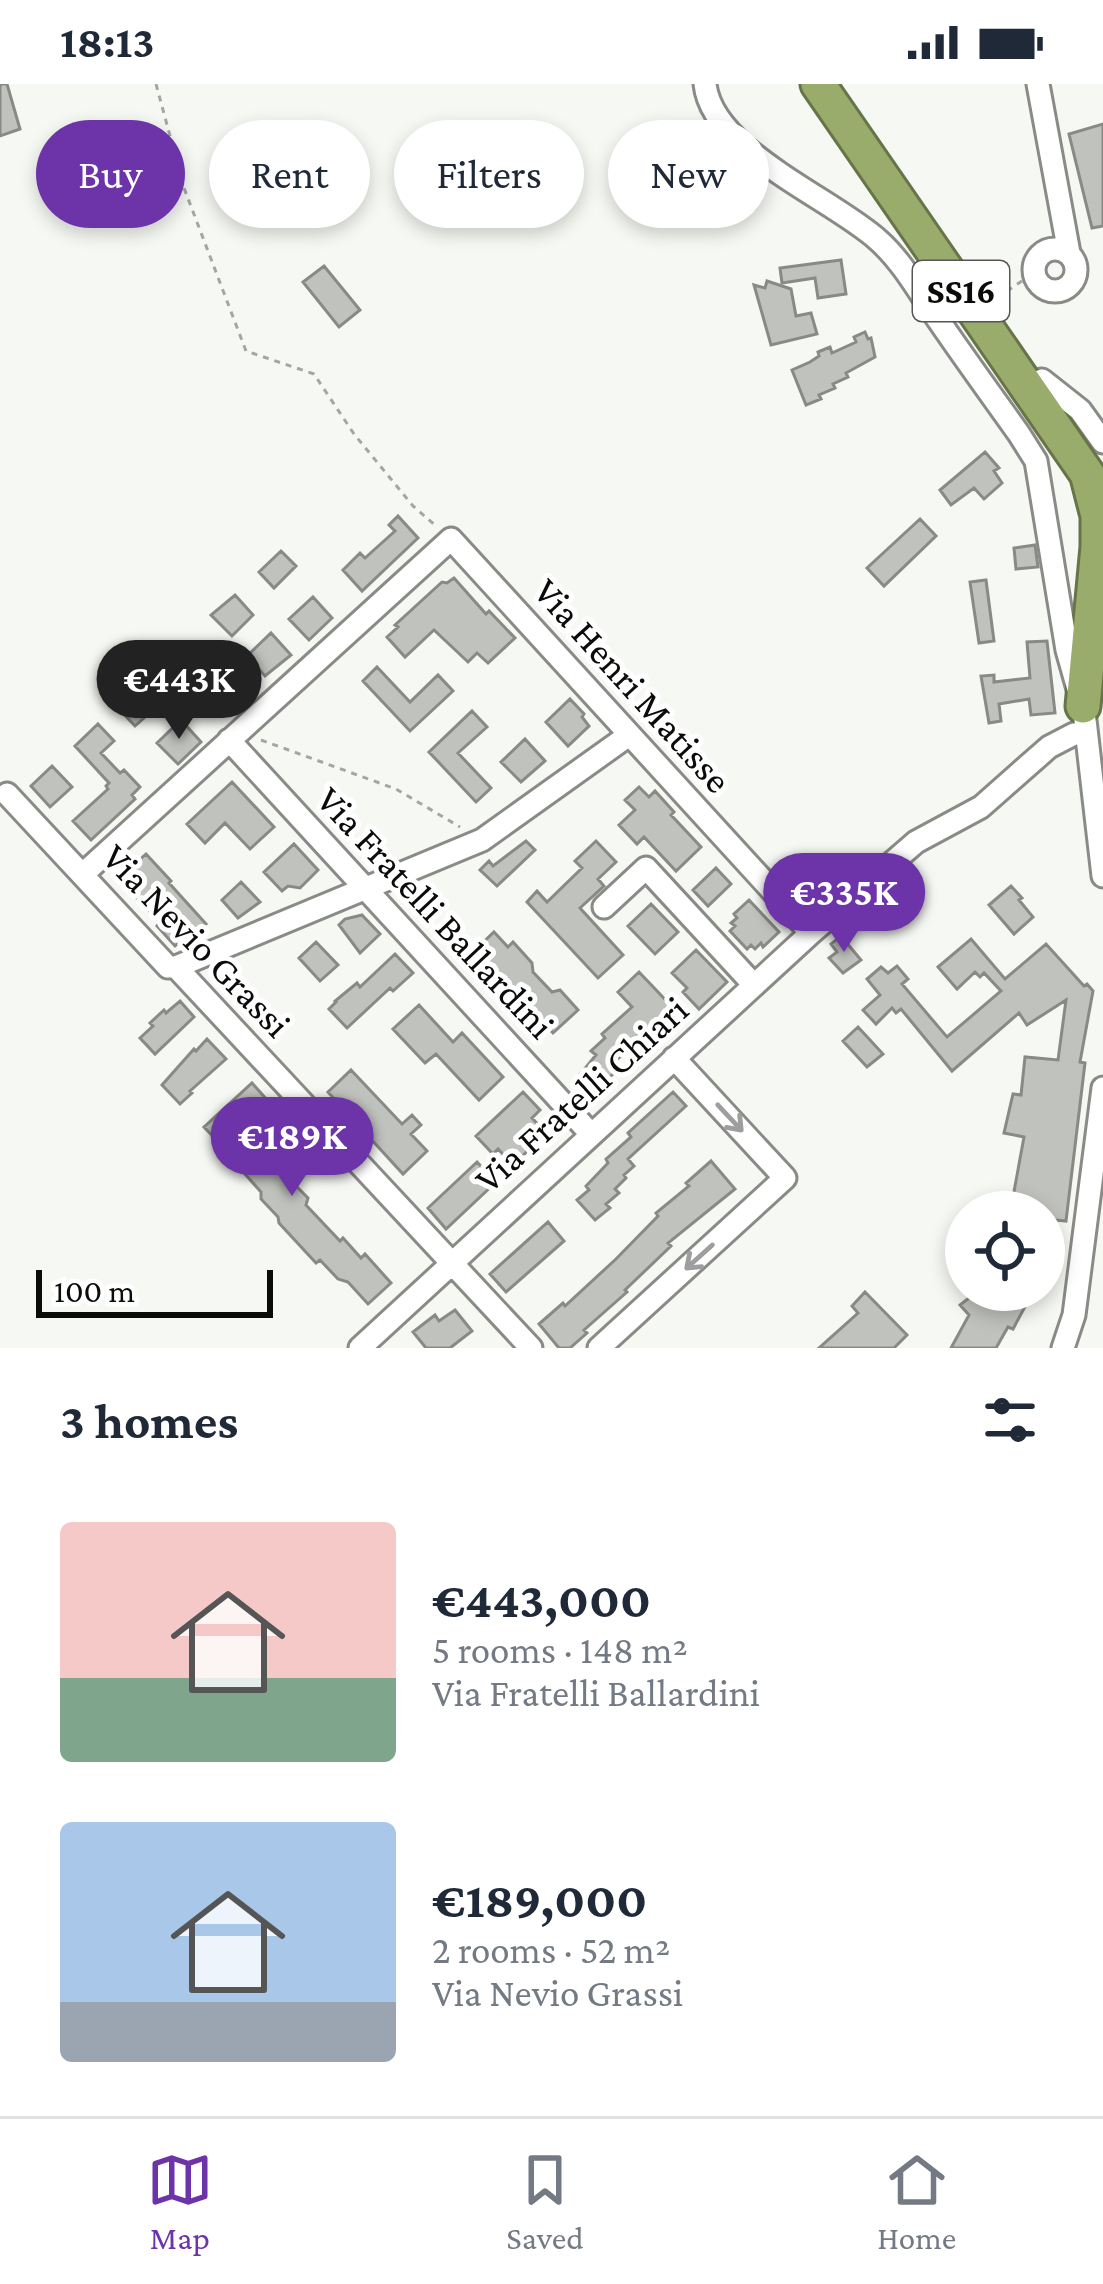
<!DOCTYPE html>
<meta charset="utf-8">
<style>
body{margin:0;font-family:"Crimson Pro",serif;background:#f6f6f7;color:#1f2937;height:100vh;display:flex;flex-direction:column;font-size:45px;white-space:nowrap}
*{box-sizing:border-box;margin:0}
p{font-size:39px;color:#747a83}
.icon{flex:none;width:66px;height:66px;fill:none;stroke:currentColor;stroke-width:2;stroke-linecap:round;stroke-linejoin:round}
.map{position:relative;height:1264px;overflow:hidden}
.details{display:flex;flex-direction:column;background:#fff;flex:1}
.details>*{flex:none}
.guide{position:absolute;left:36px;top:36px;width:1032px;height:108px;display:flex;gap:24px}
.tools{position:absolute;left:945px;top:1107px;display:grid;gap:24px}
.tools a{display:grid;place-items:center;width:120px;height:120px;border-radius:50%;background:#fff;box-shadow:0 6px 18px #0003;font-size:60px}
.scale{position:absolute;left:36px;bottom:30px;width:237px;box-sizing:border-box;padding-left:12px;border:6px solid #0b0c0a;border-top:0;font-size:33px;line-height:42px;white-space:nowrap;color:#0b0c0a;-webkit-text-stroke:9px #fff;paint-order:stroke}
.price{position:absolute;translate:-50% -102px;padding:0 27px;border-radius:42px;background:#6d33a9;color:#fff;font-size:39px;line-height:78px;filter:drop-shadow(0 3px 6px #0008)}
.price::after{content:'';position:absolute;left:50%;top:72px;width:36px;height:27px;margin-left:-18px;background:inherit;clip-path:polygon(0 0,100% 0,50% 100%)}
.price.current{background:#222;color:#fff}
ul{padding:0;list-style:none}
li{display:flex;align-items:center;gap:36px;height:300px;padding:0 60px}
li span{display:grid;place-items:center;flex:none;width:336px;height:240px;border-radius:12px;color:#555}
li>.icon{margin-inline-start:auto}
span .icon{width:144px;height:144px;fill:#fffc;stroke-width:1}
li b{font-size:51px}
h2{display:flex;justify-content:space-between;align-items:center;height:144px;padding:0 60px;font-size:51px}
.chip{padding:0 42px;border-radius:54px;background:#fff;box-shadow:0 6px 18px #0003;font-size:42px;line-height:108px}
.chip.current{background:#6d33a9;color:#fff}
.status{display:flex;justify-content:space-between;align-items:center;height:84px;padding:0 60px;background:#fff;direction:ltr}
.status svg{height:33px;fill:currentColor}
.tabs{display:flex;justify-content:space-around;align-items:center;height:168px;border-top:3px solid #e0e1e3;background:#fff;font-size:33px;color:#747a83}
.tabs a{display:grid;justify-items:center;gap:6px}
.tabs .current{color:#6d33a9}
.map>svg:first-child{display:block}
.building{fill:#c0c2bd;stroke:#898a86;stroke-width:3}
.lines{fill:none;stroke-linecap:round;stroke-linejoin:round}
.minor-casing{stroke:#8a8b87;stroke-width:27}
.highway-casing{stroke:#677449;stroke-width:39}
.path{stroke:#a4a6a2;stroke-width:3;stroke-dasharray:6 6;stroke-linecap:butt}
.minor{stroke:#fff;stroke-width:21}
.highway{stroke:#99ac6b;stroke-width:33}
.oneway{stroke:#9d9e9d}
.labels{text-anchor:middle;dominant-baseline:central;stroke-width:10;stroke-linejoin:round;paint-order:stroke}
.shield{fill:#fff;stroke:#545554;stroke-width:3}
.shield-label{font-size:36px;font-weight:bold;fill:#0b0c0a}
.street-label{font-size:39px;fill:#0b0c0a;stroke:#fff}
</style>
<div class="status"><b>18:13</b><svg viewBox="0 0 49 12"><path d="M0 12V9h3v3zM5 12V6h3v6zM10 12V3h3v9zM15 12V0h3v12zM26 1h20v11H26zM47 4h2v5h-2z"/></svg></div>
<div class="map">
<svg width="1103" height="1264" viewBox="0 0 1103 1264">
<rect width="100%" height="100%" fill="#f6f8f3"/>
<path class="building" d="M0 0H7L20 45 0 52Z
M1103 40V142L1092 144 1069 50Z
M841 176 846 210 818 214 815 194 782 199 780 184Z
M324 182 360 226 339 243 303 198Z
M767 197 791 205 796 232 811 229 817 250 771 261 754 201 765 204Z
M865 248 868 255 871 254 875 273 846 289 848 293 833 300 835 304 819 311 821 315 806 321 792 286 810 278 819 272 818 268 830 263 832 269 856 258 854 253Z
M985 368 999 384 994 387 1002 399 984 415 974 404 951 421 940 406Z
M398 432 418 454 362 507 343 486 360 469 365 474 395 447 389 441Z
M920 435 936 452 884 502 867 484Z
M1035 461 1038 483 1016 485 1014 464Z
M281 467 296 482 274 504 259 488Z
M454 494 486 530 489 527 515 554 488 579 477 569 468 578 434 546 405 573 387 553 398 543 395 541 442 498 447 499Z
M986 496 994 557 979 559 970 498Z
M235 511 253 531 232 552 211 531Z
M313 513 332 534 309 556 289 535Z
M271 549 291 571 265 592 247 572Z
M1047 557 1055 629 1031 631 1029 615 999 620 1001 637 989 639 981 592 994 591V598L1030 594 1027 558Z
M377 583 410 618 438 591 453 607 410 647 363 597Z
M142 596 163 617 135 642 115 621Z
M570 615 584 630 582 633 589 642 568 662 546 638Z
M472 627 487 643 458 669 491 704 476 718 429 668Z
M181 636 201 658 178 680 157 659Z
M98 640 114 657 101 669 120 689 124 686 140 703 132 711 135 715 91 756 73 737 108 705 106 702 109 699 75 662Z
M525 655 545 677 521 698 501 678Z
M52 682 72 703 50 723 31 702Z
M232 698 274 743 250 765 225 739 205 759 187 740Z
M639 703 649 713 655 707 674 728 671 731 701 763 676 787 644 753 637 760 619 741 635 726 625 716Z
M526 757 535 766 497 802 480 786 489 777 493 782Z
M596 757 616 778 598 795 604 802 580 824 623 871 598 894 527 818 537 807 547 818 582 784 575 777Z
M294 760 318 786 300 804 288 802 282 807 264 788Z
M146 770 171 797 169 799 206 840 197 848 194 845 175 862 157 842 160 838 118 795Z
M716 784 731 800 708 822 693 806Z
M241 798 260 818 238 834 222 816Z
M1011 802 1022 814 1019 816 1033 833 1014 850 989 821Z
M749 816 779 848 763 863 761 859 755 865 751 861 747 865 730 847 735 842 731 839 737 834 734 830Z
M651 820 678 848 655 870 628 842Z
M362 831 380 850 360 869 339 841 345 835Z
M494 848 508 863 513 858 532 879 533 888 552 908 560 906 578 926 553 949 532 927 526 932 502 906 506 902 486 880 482 883 470 871Z
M841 852 861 876 843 889 829 874 837 868 831 860Z
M971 855 1005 895 1046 860 1084 902 1087 900 1093 907 1080 978 1085 979 1066 1137 1044 1135V1126L1011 1124 1024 1053 1004 1049 1013 1010 1021 1011 1025 973 1058 976 1066 916 1027 941 1019 929 952 987 901 925 896 929 892 924 876 940 863 926 880 911 867 895 881 883 888 889 897 882 908 895 902 900 947 953 1001 907 984 889 980 893 975 888 957 905 938 883Z
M316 858 338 881 320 897 299 874Z
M696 866 727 898 699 925 683 908 687 904 672 889Z
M395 870 413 889 393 907 390 904 347 944 329 925 336 918 335 917 357 899 360 903Z
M639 888 676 927 663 939 666 942 653 955 644 946 621 967 623 970 610 982 615 988 603 1000 606 1003 596 1012 578 993 596 971 591 967 605 954 602 950 632 923 618 908Z
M180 917 194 933 155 970 140 954 153 942 150 939 164 926 166 929Z
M419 921 453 958 462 949 503 993 479 1016 436 970 425 979 393 945Z
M858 943 883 970 867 983 843 957Z
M207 955 226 975 190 1007 192 1009 180 1020 162 1001 194 965 196 967Z
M351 986 402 1040 412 1031 421 1041 411 1050 427 1067 403 1090 328 1008Z
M252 999 269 1018 247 1041 289 1087V1095L308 1114 306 1121 340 1157 343 1154 361 1174 365 1170 391 1199 368 1220 348 1198 338 1195 320 1176 316 1179 279 1139 278 1133 261 1115V1108L237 1081 251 1068 234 1051 222 1062 204 1043Z
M523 1008 540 1026 532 1034 546 1049 513 1081 498 1065 493 1070 476 1052Z
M673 1008 686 1022 628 1075 634 1082 624 1091 626 1094 615 1105 619 1109 606 1120 610 1124 595 1136 577 1116 589 1106 586 1102 608 1079 606 1075 631 1053 628 1049Z
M711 1077 735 1105 668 1159 671 1162 625 1206 627 1208 584 1246 587 1249 570 1264H559L539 1240 563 1219 565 1222 616 1175 658 1132 656 1129 689 1102 686 1099Z
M477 1078 496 1098 446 1145 428 1124Z
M548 1138 564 1157 506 1208 490 1190Z
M983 1206H1034L1013 1245 1008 1243 996 1264H951L969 1231 960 1221 974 1210 978 1215Z
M865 1208 907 1251 894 1264H819L858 1229 852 1222Z
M455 1226 472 1247 450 1264H426L413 1248 435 1231 439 1237Z"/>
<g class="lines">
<g class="minor-casing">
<path id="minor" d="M705 0C712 67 833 115 878 156 903 178 920 210 939 237 965 275 992 312 1019 350L1036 377 1067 566 1078 605
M1038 0 1069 169
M1034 186a21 21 0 1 1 42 0a21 21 0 1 1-42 0Z
M1042 296 1080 326 1103 358
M1085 636 1103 792
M229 656 590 1049
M7 710 168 883H176L531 1264
M83 790 451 455 811 849
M604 823 646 784 754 901
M176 883 482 756 629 651
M360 1264 811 849 916 758 981 723 1049 663 1074 650 1086 649
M599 1264 785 1094 674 974
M1063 1264 1074 1231 1103 1004"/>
</g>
<g class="highway-casing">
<path id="highway" d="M818 0 1103 413
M1083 622 1098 463V432L1088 393"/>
</g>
<path class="path" d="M156 0 184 104 246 267 314 290 354 350 413 422 436 442
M1007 207 1034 189
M261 656 396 705 460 743"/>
<use href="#minor" class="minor"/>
<use href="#highway" class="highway"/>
</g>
<defs><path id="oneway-shaft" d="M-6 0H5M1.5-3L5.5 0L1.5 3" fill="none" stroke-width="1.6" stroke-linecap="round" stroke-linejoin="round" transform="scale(3)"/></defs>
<g class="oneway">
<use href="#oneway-shaft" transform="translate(730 1034) rotate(47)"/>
<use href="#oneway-shaft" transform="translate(699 1173) rotate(138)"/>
</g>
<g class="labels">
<rect class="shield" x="913" y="177" width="96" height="60" rx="9"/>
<g class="shield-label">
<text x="961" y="207">SS16</text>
</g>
<g class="street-label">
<text transform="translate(633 601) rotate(48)">Via Henri Matisse</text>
<text transform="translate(436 828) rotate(47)">Via Fratelli Ballardini</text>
<text transform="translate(197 856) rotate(46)">Via Nevio Grassi</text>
<text transform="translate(581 1010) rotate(-42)">Via Fratelli Chiari</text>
</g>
</g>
</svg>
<div class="tools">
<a><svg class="icon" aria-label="locate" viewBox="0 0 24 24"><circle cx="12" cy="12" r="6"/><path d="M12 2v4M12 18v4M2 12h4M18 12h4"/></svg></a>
</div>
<div class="scale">100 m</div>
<b class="price current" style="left:179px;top:658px">€443K</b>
<b class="price" style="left:844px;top:871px">€335K</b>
<b class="price" style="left:292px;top:1115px">€189K</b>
<div class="guide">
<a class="chip current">Buy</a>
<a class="chip">Rent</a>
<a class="chip">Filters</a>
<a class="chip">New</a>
</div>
</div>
<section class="details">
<h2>3 homes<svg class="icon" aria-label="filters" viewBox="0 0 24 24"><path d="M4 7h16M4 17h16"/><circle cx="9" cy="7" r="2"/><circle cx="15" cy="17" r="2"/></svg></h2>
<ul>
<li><span style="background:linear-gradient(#f6c9c9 65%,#7fa58c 0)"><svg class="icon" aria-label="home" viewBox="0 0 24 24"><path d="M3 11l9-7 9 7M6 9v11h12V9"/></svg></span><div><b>€443,000</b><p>5 rooms · 148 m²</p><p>Via Fratelli Ballardini</p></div></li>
<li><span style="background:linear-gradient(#a9c7e8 75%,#9aa5b1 0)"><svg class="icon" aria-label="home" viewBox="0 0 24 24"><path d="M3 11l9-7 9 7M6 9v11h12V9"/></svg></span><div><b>€189,000</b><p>2 rooms · 52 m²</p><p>Via Nevio Grassi</p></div></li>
</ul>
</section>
<nav class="tabs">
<a class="current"><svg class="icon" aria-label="map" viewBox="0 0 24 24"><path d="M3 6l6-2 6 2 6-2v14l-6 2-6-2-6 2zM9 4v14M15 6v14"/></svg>Map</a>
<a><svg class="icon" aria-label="saved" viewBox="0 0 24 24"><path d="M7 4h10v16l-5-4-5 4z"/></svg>Saved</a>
<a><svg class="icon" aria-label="home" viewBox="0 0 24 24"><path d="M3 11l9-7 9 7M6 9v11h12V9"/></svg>Home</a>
</nav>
